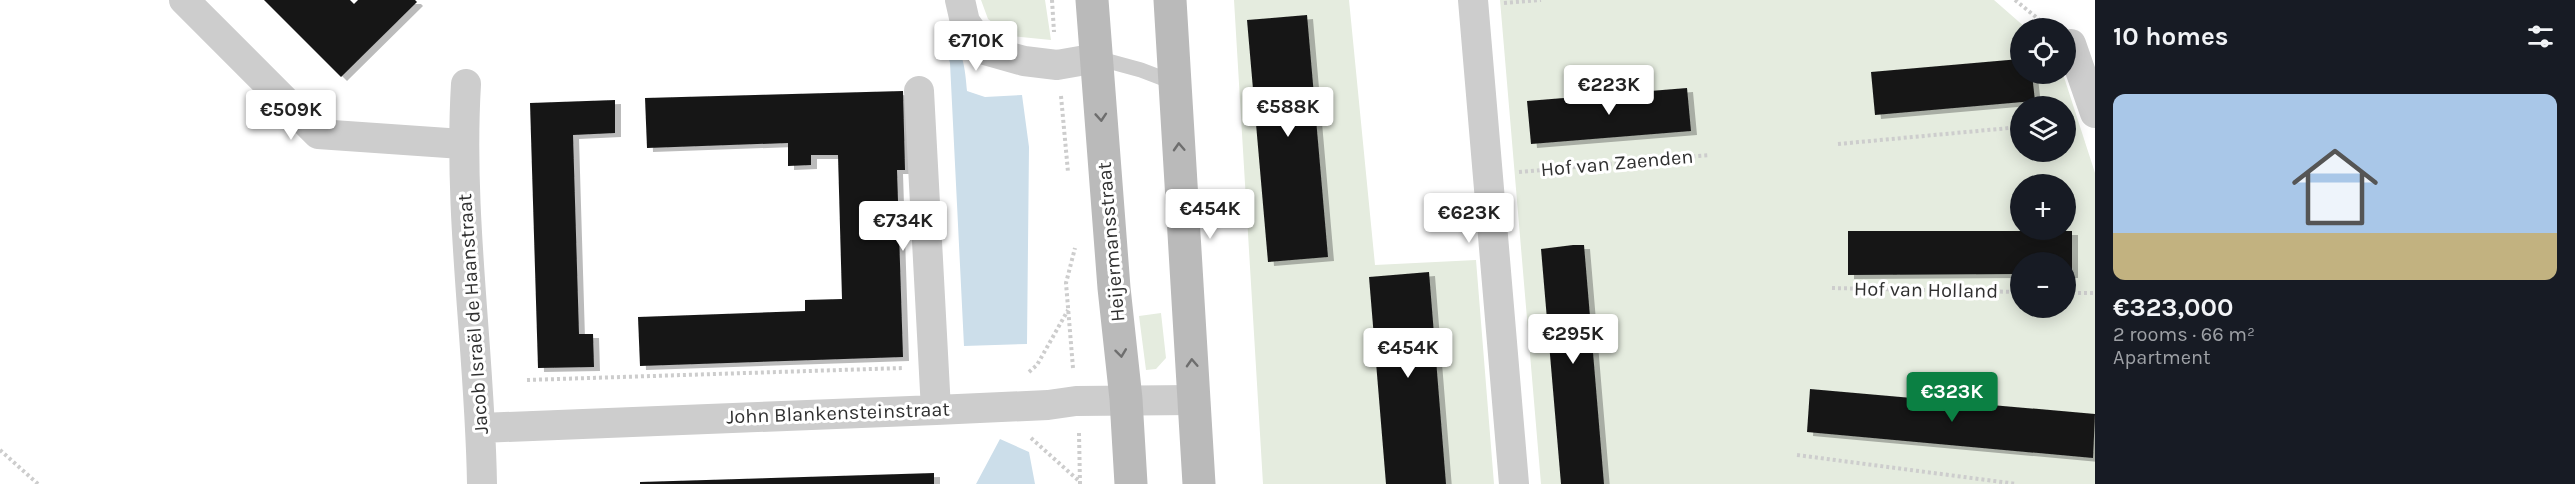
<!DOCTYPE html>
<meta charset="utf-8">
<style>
body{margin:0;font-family:Karla,sans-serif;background:#20242c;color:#f1f3f6;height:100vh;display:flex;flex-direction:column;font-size:22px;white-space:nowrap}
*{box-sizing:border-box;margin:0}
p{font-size:20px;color:#9ea1a6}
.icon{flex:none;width:33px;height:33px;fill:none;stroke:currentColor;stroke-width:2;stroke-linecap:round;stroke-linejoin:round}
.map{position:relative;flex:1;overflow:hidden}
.sheet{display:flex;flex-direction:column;background:#171b24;width:480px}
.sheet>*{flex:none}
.fabs{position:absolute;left:2010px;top:18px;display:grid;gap:12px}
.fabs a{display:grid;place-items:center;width:66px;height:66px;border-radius:50%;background:#171b24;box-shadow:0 3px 15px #0003;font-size:30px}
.price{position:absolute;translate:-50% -51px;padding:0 14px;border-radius:6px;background:#fff;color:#222;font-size:20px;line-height:39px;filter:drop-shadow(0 2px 3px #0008)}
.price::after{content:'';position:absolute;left:50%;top:36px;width:18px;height:14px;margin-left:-9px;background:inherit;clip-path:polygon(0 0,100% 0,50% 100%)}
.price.active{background:#0b8043;color:#fff}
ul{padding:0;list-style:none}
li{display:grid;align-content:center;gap:12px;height:318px;padding:0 18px}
li span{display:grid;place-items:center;height:186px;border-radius:12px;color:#555}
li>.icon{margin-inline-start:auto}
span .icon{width:108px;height:108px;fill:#fffc;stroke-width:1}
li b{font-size:26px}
h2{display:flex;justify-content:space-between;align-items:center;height:72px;padding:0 18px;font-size:26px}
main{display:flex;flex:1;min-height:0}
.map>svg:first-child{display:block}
.green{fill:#e5ecdf;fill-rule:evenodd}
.water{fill:#ccdeea}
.building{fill:#171717;filter:url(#shadow)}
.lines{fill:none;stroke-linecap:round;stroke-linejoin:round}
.path{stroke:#cdcdcd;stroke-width:4;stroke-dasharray:3 3;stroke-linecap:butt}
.service{stroke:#cdcdcd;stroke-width:15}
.minor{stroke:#cdcdcd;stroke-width:30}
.secondary{stroke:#bababa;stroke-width:33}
.oneway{stroke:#6e6e6e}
.labels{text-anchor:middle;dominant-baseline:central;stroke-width:6;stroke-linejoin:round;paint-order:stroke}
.street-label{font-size:20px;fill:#303030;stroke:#fff}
</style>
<main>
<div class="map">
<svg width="2095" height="484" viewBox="0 0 2095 484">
<defs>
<filter id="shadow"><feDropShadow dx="6" dy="4" stdDeviation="0" flood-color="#0004"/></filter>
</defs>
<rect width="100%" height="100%" fill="#fff"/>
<path class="green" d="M981 0H1045L1051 40 1010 36 988 19Z
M1234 0H1349L1375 265 1476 260 1494 484H1263Z
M1500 0H1994L2026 28H2020V74H2063L2095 173V484H1541ZM2020 106H2066V152H2020ZM2020 184H2066V230H2020ZM2020 262H2066V308H2020Z
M1161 313 1166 358 1156 369 1146 370 1139 316Z"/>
<path class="water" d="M941 31C964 42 965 70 967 91L985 97 1022 95 1029 147 1027 344 964 346 950 63 946 47 935 34Z
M1000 439 1029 452 1035 484H976Z"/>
<path class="building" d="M264 0H350L354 4 358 0H415L417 2 341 77Z
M1307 15 1328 257 1268 262 1247 20Z
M2020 59V74H2032L2035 101 1875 115 1871 72Z
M1687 88 1691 131 1531 144 1527 101Z
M903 91 905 170H897L903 357 640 366 638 317 805 311V300L842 299 838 155H811V165L788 166V143L647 148 645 98Z
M615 100V133L573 135 579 334H593L594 367 538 368 530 103Z
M1848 231H2072V274H2066V262H2020V274L1848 275Z
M1573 245H1584L1604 484H1561L1541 249Z
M1429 272 1446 484H1386L1369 277Z
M1810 389 2095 414 2093 458 1807 432Z
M934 473V484H640V482Z"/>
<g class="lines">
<path class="path" d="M1052 0 1054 32
M2015 0 2047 26
M1504 3 1541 0
M1061 96 1068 172
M1838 144 2020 127
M1519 172 1710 155
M1832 288 2020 292
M2066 293H2095
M1073 368 1066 283 1075 248
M1029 372 1037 365 1068 310
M527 380 903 368
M1079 433 1080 484
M1031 438 1080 482
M0 450 38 484
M1797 455 2017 484"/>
<path class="service" d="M1097 58 1141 70 1175 83"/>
<path class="minor" d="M184 0 318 134 462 144
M960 0 965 22 985 50 1024 61 1057 65 1097 58
M1473 0 1514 484
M2071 44 2095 113
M466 84C458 217 480 351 482 484
M919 91 936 410
M481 428 936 410 1048 405 1076 401 1194 400"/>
<path class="secondary" d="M1092 0 1114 288 1126 399 1131 484
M1170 0 1199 484"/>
</g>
<defs><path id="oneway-chevron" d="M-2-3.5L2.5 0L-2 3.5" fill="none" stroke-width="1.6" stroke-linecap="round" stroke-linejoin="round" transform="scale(1.5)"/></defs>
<g class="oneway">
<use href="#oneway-chevron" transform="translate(1101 117) rotate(86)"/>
<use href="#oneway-chevron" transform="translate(1179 147) rotate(-93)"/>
<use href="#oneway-chevron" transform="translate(1121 353) rotate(83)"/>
<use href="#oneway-chevron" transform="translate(1192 363) rotate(-93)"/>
</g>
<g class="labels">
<g class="street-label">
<text transform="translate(1617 163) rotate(-5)">Hof van Zaenden</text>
<text transform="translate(1111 242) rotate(-95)">Heijermansstraat</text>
<text transform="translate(1926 290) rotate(1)">Hof van Holland</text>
<text transform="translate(473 314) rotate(-94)">Jacob Israël de Haanstraat</text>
<text transform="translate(838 413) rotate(-2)">John Blankensteinstraat</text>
</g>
</g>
</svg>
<div class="fabs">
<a><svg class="icon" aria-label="locate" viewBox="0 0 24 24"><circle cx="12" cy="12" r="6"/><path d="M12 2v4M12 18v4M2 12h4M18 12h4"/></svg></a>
<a><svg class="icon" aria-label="layers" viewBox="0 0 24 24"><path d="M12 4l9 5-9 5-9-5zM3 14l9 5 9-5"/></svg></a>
<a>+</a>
<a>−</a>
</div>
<b class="price" style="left:976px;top:72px">€710K</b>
<b class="price" style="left:1609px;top:116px">€223K</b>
<b class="price" style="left:1288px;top:138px">€588K</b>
<b class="price" style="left:291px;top:141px">€509K</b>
<b class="price" style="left:1210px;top:240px">€454K</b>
<b class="price" style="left:1469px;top:244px">€623K</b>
<b class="price" style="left:903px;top:252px">€734K</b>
<b class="price" style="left:1573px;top:365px">€295K</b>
<b class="price" style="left:1408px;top:379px">€454K</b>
<b class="price active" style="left:1952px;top:423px">€323K</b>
</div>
<section class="sheet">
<h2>10 homes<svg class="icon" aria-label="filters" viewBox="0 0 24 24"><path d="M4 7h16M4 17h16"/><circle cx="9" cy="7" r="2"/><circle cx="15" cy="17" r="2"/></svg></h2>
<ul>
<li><span style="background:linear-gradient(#a9c7e8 75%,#c2b280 0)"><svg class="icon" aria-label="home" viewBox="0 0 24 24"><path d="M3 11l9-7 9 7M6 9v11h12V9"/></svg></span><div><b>€323,000</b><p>2 rooms · 66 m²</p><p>Apartment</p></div></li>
</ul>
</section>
</main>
